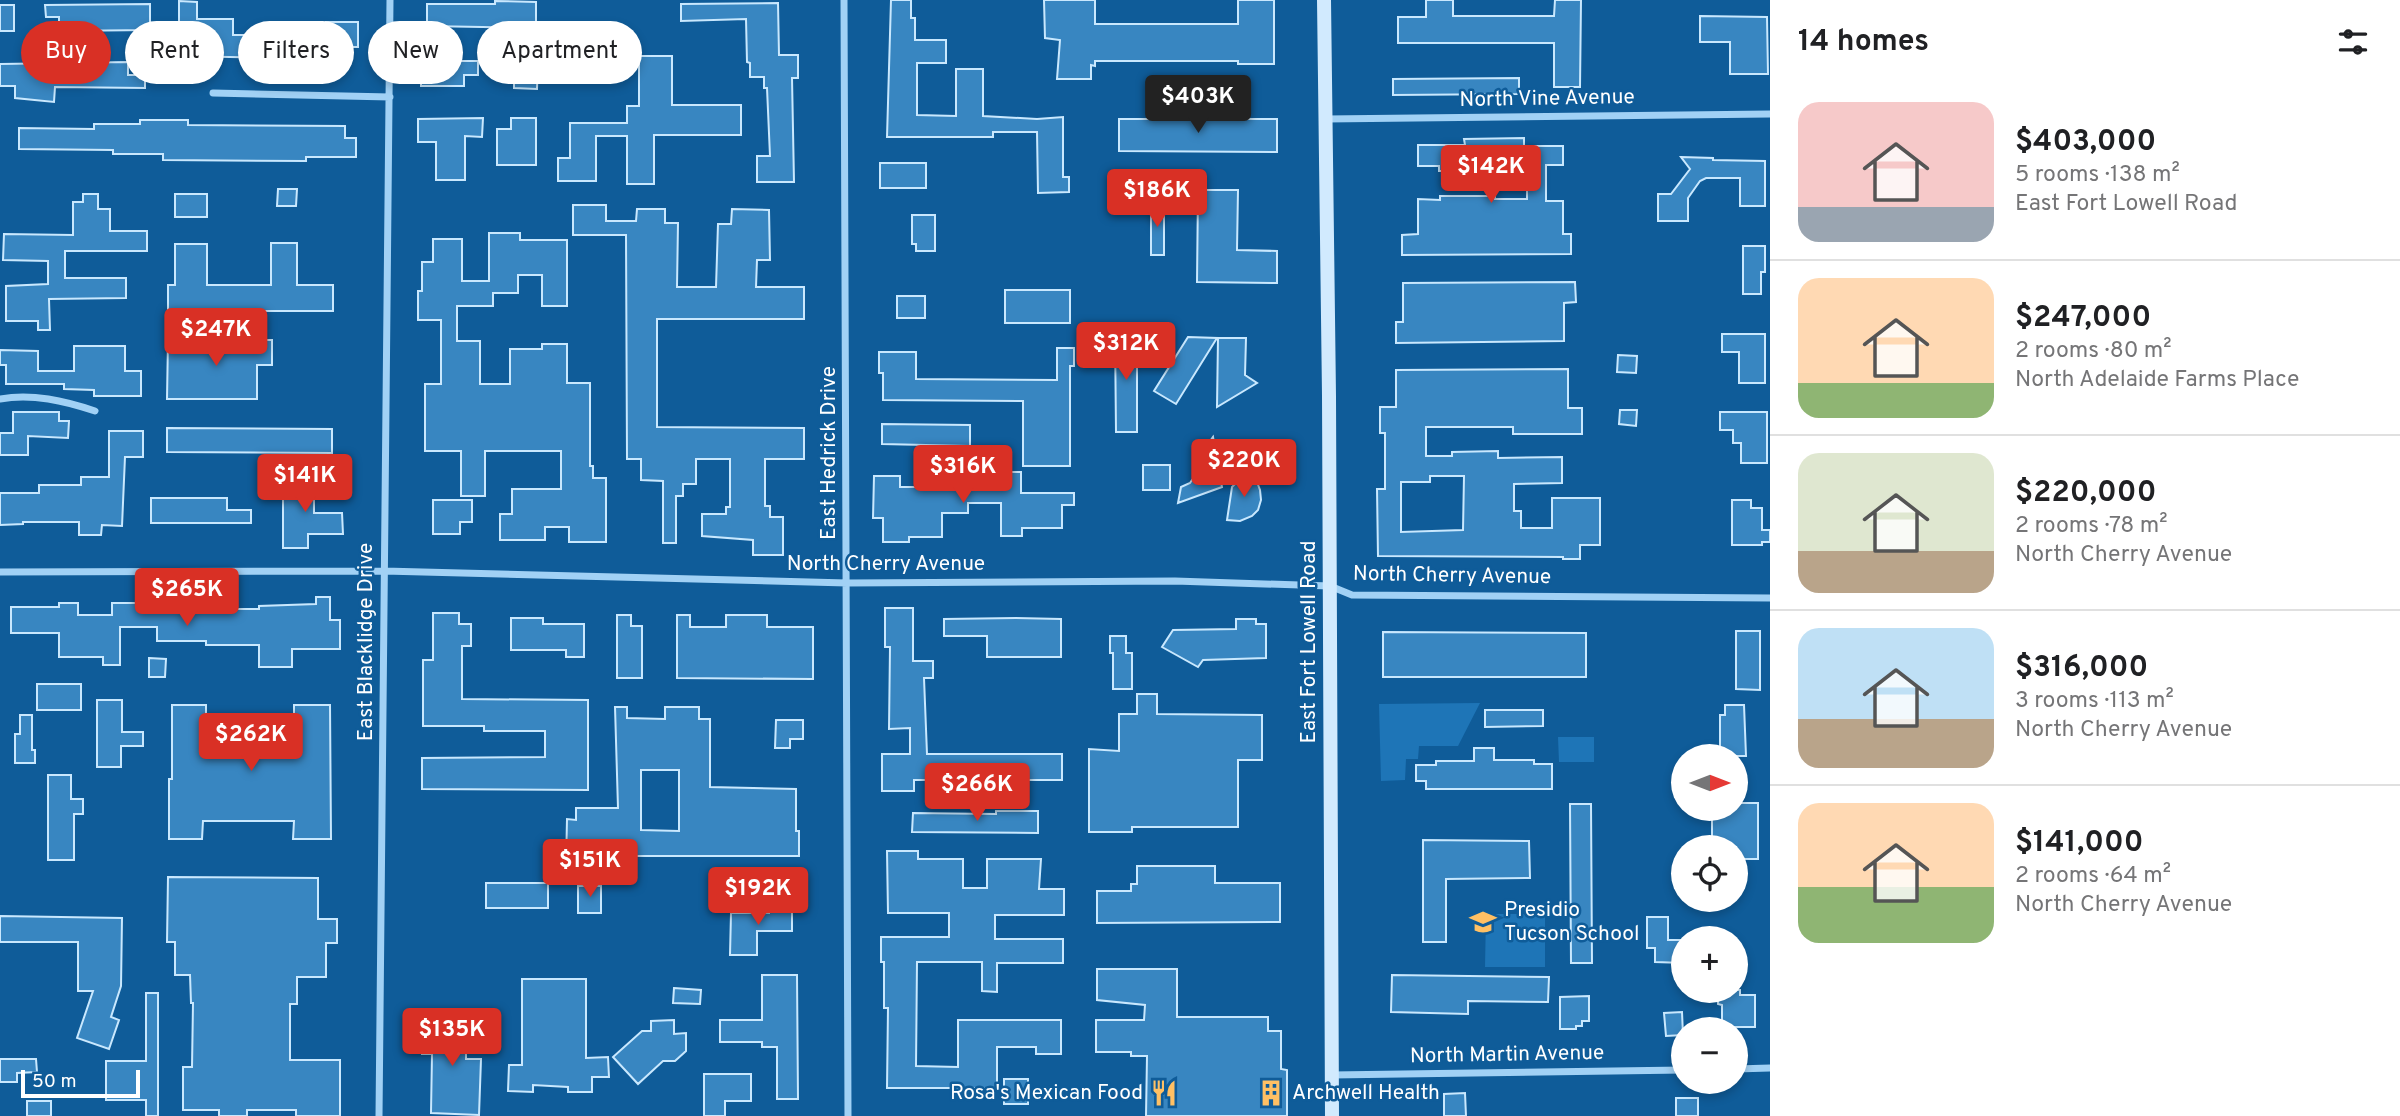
<!DOCTYPE html>
<meta charset="utf-8">
<style>
body{margin:0;font-family:Overpass,sans-serif;background:#f2f2f2;color:#202124;height:100vh;display:flex;flex-direction:column;font-size:26px;white-space:nowrap}
*{box-sizing:border-box;margin:0}
p{font-size:23px;color:#757577}
.icon{flex:none;width:38px;height:38px;fill:none;stroke:currentColor;stroke-width:2;stroke-linecap:round;stroke-linejoin:round}
.map{position:relative;flex:1;overflow:hidden}
.details{display:flex;flex-direction:column;background:#fff;width:630px}
.details>*{flex:none}
.hud{position:absolute;left:21px;top:21px;width:665px;height:63px;display:flex;gap:14px}
.needle{width:46px;rotate:90deg}
.buttons{position:absolute;left:1671px;top:744px;display:grid;gap:14px}
.buttons a{display:grid;place-items:center;width:77px;height:77px;border-radius:50%;background:#fff;box-shadow:0 4px 10px #0003;font-size:35px}
.scale{position:absolute;left:21px;bottom:18px;width:119px;box-sizing:border-box;padding-left:7px;border:4px solid #fff;border-top:0;font-size:19px;line-height:24px;white-space:nowrap;color:#fff;-webkit-text-stroke:5px #0f5c99;paint-order:stroke}
.price{position:absolute;translate:-50% -60px;padding:0 16px;border-radius:7px;background:#d93025;color:#fff;font-size:23px;line-height:46px;filter:drop-shadow(0 2px 4px #0008)}
.price::after{content:'';position:absolute;left:50%;top:42px;width:21px;height:16px;margin-left:-10px;background:inherit;clip-path:polygon(0 0,100% 0,50% 100%)}
.price.selected{background:#222;color:#fff}
ul{padding:0;list-style:none}
li{display:flex;align-items:center;gap:21px;height:175px;padding:0 28px}
li+li{border-top:2px solid #e0e0e0}
li span{display:grid;place-items:center;flex:none;width:196px;height:140px;border-radius:21px;color:#555}
li>.icon{margin-inline-start:auto}
span .icon{width:84px;height:84px;fill:#fffc;stroke-width:1}
li b{font-size:30px}
h2{display:flex;justify-content:space-between;align-items:center;height:84px;padding:0 28px;font-size:30px}
.pill{padding:0 24px;border-radius:32px;background:#fff;box-shadow:0 4px 10px #0003;font-size:24px;line-height:63px}
.pill.selected{background:#d93025;color:#fff}
main{display:flex;flex:1;min-height:0}
.map>svg:first-child{display:block}
.green{fill:#1e75b7}
.building{fill:#3886c1;stroke:#c9e8fe;stroke-width:2;fill-rule:evenodd}
.lines{fill:none;stroke-linecap:round;stroke-linejoin:round}
.street{stroke:#a1d1f5;stroke-width:7}
.secondary{stroke:#d1eafe;stroke-width:14}
.labels{text-anchor:middle;dominant-baseline:central;stroke-width:5;stroke-linejoin:round;paint-order:stroke}
.street-label{font-size:21px;fill:#fff;stroke:#0f5c99}
.poi-label{font-size:21px;fill:#fff;stroke:#0f5c99;text-anchor:start}
</style>
<main>
<div class="map">
<svg width="1770" height="1116" viewBox="0 0 1770 1116">
<rect width="100%" height="100%" fill="#0f5c99"/>
<path class="green" d="M1480 703 1458 746H1419L1418 759H1406L1405 780 1381 781 1379 704Z
M1558 737H1594V762H1559Z
M1486 914H1545V967H1485Z"/>
<path class="building" d="M891 0H911V18H915V40H946V63H917V115L956 116V69H983V116L1037 119 1063 117V177H1069V192L1038 193 1037 132H993V137H887Z
M1044 0H1095V24H1238V0H1274V64H1238V61H1095V66L1091 65V79H1057L1060 40 1045 38Z
M1426 0H1453V16H1554L1555 0H1581L1580 87H1554V43H1398V17H1426Z
M179 1 197 2V19H233V35H262V26H326V22H358V47H347V59L177 56V66L157 67 156 26H179Z
M495 1 536 2V28L427 26V4H495Z
M778 3 779 55H798V78H792L794 182H757V156H770L767 88H764V77H750V63L747 62 746 19 681 21V4Z
M150 4V30L59 31V17H46L45 5Z
M0 5H14V31H0Z
M1700 16 1767 17 1768 74H1730V42H1700Z
M575 46 588 47V58H592V75H571V58H573Z
M433 56H450V61H478V75H464V86H421V66H433Z
M639 56H672V105H741V135H654V184H627V136H596V181H558V158H570V123H627V106H639Z
M496 58 538 61 537 89 514 88V74L496 73Z
M128 62V75H145V88L55 87 54 102 15 98V86H0V64Z
M1519 78V94L1393 95V79Z
M483 118 482 137 465 136V180H436V142H418V119Z
M511 118H536V165H497V129H511Z
M1119 119H1277V152L1119 151Z
M140 120H188V125L345 126V138H356V157H306V161L163 160V154H113V150L19 149V128L94 129V124H140Z
M1524 138V146H1563V165H1546V201H1563V234H1571V254L1402 255V235L1418 234V199L1440 200V196H1495V199H1527V168L1464 166V171H1439V166H1418V145H1465L1464 139Z
M1681 157 1713 158V160L1765 161V206H1740V178H1706L1700 181 1688 198V221H1658V194H1671L1690 169Z
M880 163H926V188H880Z
M278 189H297L296 206H277Z
M1198 190H1238L1237 250 1277 251V283L1197 282Z
M83 194H98V209H110V231H147V251H65V278H126V298L49 299 50 330H38V321H6V286L48 284V261L3 260 4 234 73 235V202H83Z
M175 194H207V217H175Z
M1151 203H1164V255H1151Z
M573 205H606V221H636L637 209H665V223H678L677 287H716L718 224H731L732 209 769 210 770 260H757L756 287H804V319H657V427L804 428V459H765V506H770V517H783V555H753V540L702 536V514H726V507H730V459H696V484H683V496H676V543H663V481L641 480V459H627L626 235H573Z
M912 215H935V251H916V244H912Z
M489 233H520V240H567V306H542V275H518V293H493V306H457V341H480V384H510V349H542V344H567V383H590V466H593V478H606V542H569V527H545V540H500V514H512V489H561V451H485V496H461V451H425V384H441V320H418V291H422V262H433V239H462V281H489Z
M271 243H297V285H333V311H168V285H175V244H207V285H271Z
M1743 246H1765V272H1761V294H1743Z
M1575 282 1576 302 1564 303V341L1396 343V322H1403V283Z
M1005 290H1070V323H1005Z
M897 296H925V318H897Z
M1115 333H1137V432H1116Z
M1722 334H1765V383H1739V352H1722Z
M1188 337 1217 338 1176 404 1154 391Z
M1218 338H1246L1245 375 1257 383 1217 407Z
M168 340H272V365H257V399H167Z
M74 346H125V371H141V396H94V390L64 389V384H6V365H0V350L38 351V371H74Z
M1057 348H1074V366H1070V466H1023V401L883 400V373H879V352H916V379L1057 380Z
M1618 355 1637 356 1636 373 1617 372Z
M1568 369V408H1582V434H1513V427H1426V456H1452V452L1498 451V458L1562 457V483L1514 484V511H1521V528H1552V498H1600V545H1580V559H1563V557L1378 556 1377 489H1385V433H1380V407H1396V370ZM1430 476H1464L1463 530 1401 532V482H1430Z
M1620 410H1637L1636 426 1619 424Z
M13 412H59V421H69L68 438 28 436V455H0V433H13Z
M1720 412H1767V463H1741V443H1733V430H1720Z
M882 424 970 425V446L882 444Z
M167 428 332 429V453L167 452Z
M109 431H143V457H125L122 526 102 525 101 535H79V522H23V524L0 525V493H39V485H81V477H109Z
M1213 437 1222 487 1178 503 1181 487 1190 483 1196 474 1201 464 1203 451Z
M1143 465H1170V490H1143Z
M978 472H1021V493H1074V505H1062V528H1022V536H1001V503H968V513H942V537H909V542H883V518H873L874 476H900V487H947V475H978Z
M1246 473 1257 482 1260 490 1261 500 1258 510 1252 516 1240 521 1227 520 1232 487Z
M283 477H314V513H342L343 534H308V548H283Z
M151 498H227V510H251V523H151Z
M433 500H472V522H460V534H433Z
M1732 500H1751V508H1762V530H1770V542H1762V545H1732Z
M316 597H330V620H340V649H292V667H259V645H206V641H157V627H120V665H103V657H59V633H11V607H59V603H78V615H112V603H144V609H259V606L316 604Z
M885 608H913V661H933V678H924L927 754H1062V780H914V791H882V754H910V728L889 729 890 647H885Z
M433 613H459V624H471V646H462V699L588 700V790L422 789V758L545 757V731H484V726H423V660H433Z
M617 615H631V626H642V678H617Z
M677 615H690V627H726V615H767V627H813V679L677 678Z
M511 618H543V624H584V657H566V650H511Z
M1016 618 1061 619V657H987V636H944V619Z
M1236 619H1256V624H1266V658L1203 660 1198 667 1162 647 1173 630 1236 629Z
M1736 631H1760V690L1736 689Z
M1383 632 1586 633V677H1383Z
M1110 636H1126V653H1132V689H1113V653H1110Z
M149 658 166 659 165 677H149Z
M37 684H81V710H37Z
M1137 694H1157V714L1262 715V760H1238V827H1132V832H1089V749L1119 751V714H1137Z
M97 700H122V732H143V746H121V767H97Z
M172 705H206V726H294V705H330L331 839H293L294 821H203L202 839H169V779H172Z
M1725 705H1744L1746 756H1720V715H1725Z
M615 707H627V718L665 719V707H699V719H710V787L796 789V831H799V856H612V851L585 850 584 864H566L567 819 576 820V808H618ZM641 770H679V831L641 830Z
M1485 710H1543V726L1485 727Z
M20 715H32V750H35V763H15V734H20Z
M776 720H803V739H790V748H775Z
M1474 748H1494V760H1534V764H1552V789H1426V781H1416V765H1436V761H1474Z
M48 775H71V799H83V814H74V860H48Z
M1736 803H1758V859H1736V847H1712V808H1736Z
M1570 804H1591L1592 963H1571Z
M996 811H1038V833L912 832 913 813 996 814Z
M1423 840 1529 841 1530 878 1446 879V942H1423Z
M887 851H918V859H963V888H987V859H1041L1039 889H1064V915H995V939H1063V963H997V992L982 991V962H917L916 1066 958 1067V1020H1061V1054H1036V1047H997V1088H887L888 1008H884V962H881V937H949V913H888Z
M1137 866H1215V883H1280V922L1097 923V891H1131V884H1137Z
M168 877 318 878V919H337V943H326V977H297V1004H290V1060H340V1116H296V1110H247V1116H219V1110H183V1067H192L193 1003H191L190 975H175V942H167Z
M486 883H548V908H486Z
M578 886H601V913H578Z
M769 904H792V931H757V955H730L731 913H769Z
M0 916 122 918 121 986 111 1017 119 1020 109 1049 77 1038 93 991H78V942H0Z
M1647 917H1668V940H1684V963L1655 962V948H1647Z
M1097 969H1177V1017H1268V1031H1281V1069L1287 1070V1116H1146L1147 1056H1131V1052H1096V1020H1144L1145 1005 1097 1000Z
M762 975H797L798 1099H777V1047H762V1042H720V1020H762Z
M1392 975 1549 977 1548 1002 1468 1001V1014L1391 1012Z
M522 979H586V1058L608 1057 609 1077H592V1092H568V1087L533 1085V1092L508 1091 509 1065H522Z
M674 988 701 990 700 1004 673 1003Z
M1718 990H1740V995H1755V1027H1722V1005L1718 1004Z
M146 993H158V1116H146V1100H106V1061H146Z
M1589 996V1021H1582V1026H1576V1029H1560V997Z
M1682 1012 1683 1035 1666 1036 1664 1013Z
M432 1017H466V1059H481L479 1115 431 1113 432 1054H422V1030H432Z
M674 1020V1034L686 1033V1051L675 1061H663L638 1084 613 1057 642 1031H651V1021Z
M0 1059H36L37 1072 17 1073V1082H0Z
M704 1074H751V1101H725V1116H704Z
M1004 1079H1028V1104H1004Z
M1465 1093 1466 1116H1444V1094Z
M1676 1098H1698V1116H1676Z
M27 1101H51V1116H27Z"/>
<g class="lines">
<path class="street" d="M844 0 848 1116
M213 93 390 97
M1326 119 1770 114
M0 399C32 393 65 401 95 411
M0 572 384 571 847 583 1175 581 1330 586 1352 595 1770 598
M1736 1069 1770 1068
M1332 1075 1684 1070
M379 1116 390 0"/>
<path class="secondary" d="M1324 0 1329 396 1332 1116"/>
</g>
<defs>
<g id="school-bare" transform="scale(2.1)"><path d="M0-5L7-2L0 1L-7-2ZM-4 1L0 2.5L4 1V4Q0 6-4 4Z" fill="#ffc064" stroke="#0f5c99" stroke-width="2.5" paint-order="stroke"/></g>
<g id="restaurant-bare" transform="scale(2.1)"><path d="M-5-6h1v4h1v-4h1v4h1v-4h1v5L-1.5 .5V6h-2V.5L-5-1ZM5-6V6H3V1.5H1.5Q1.5-4 5-6Z" fill="#ffc064" stroke="#0f5c99" stroke-width="2.5" paint-order="stroke"/></g>
<g id="building-bare" transform="scale(2.1)"><path d="M-4-6H4V6H1V3H-1V6H-4ZM-2.5-4.3h1.7v1.8h-1.7ZM.8-4.3h1.7v1.8H.8ZM-2.5-1h1.7V.8h-1.7ZM.8-1h1.7V.8H.8Z" fill="#ffc064" stroke="#0f5c99" stroke-width="2.5" paint-order="stroke"/></g>
</defs>
<g fill-rule="evenodd">
<use href="#school-bare" x="1483" y="922"/>
<use href="#restaurant-bare" x="1164" y="1093"/>
<use href="#building-bare" x="1271" y="1093"/>
</g>
<g class="labels">
<g class="street-label">
<text transform="translate(1547 99) rotate(-1)">North Vine Avenue</text>
<text transform="translate(829 453) rotate(-90)">East Hedrick Drive</text>
<text x="886" y="564">North Cherry Avenue</text>
<text transform="translate(1452 576) rotate(1)">North Cherry Avenue</text>
<text transform="translate(366 642) rotate(-90)">East Blacklidge Drive</text>
<text transform="translate(1309 642) rotate(-90)">East Fort Lowell Road</text>
<text transform="translate(1507 1055) rotate(-1)">North Martin Avenue</text>
</g>
<g class="poi-label">
<text x="1504" y="910">Presidio<tspan x="1504" dy="24">Tucson School</tspan></text>
<text x="1143" y="1093" text-anchor="end">Rosa's Mexican Food</text>
<text x="1292" y="1093">Archwell Health</text>
</g>
</g>
</svg>
<div class="buttons">
<a><svg class="needle" viewBox="-14 -14 28 28"><path d="M0-13l5 13h-10z" fill="#e53935"/><path d="M0 13l5-13h-10z" fill="#757577"/></svg></a>
<a><svg class="icon" aria-label="locate" viewBox="0 0 24 24"><circle cx="12" cy="12" r="6"/><path d="M12 2v4M12 18v4M2 12h4M18 12h4"/></svg></a>
<a>+</a>
<a>−</a>
</div>
<div class="scale">50 m</div>
<b class="price selected" style="left:1198px;top:135px">$403K</b>
<b class="price" style="left:1491px;top:205px">$142K</b>
<b class="price" style="left:1157px;top:229px">$186K</b>
<b class="price" style="left:216px;top:368px">$247K</b>
<b class="price" style="left:1126px;top:382px">$312K</b>
<b class="price" style="left:1244px;top:499px">$220K</b>
<b class="price" style="left:963px;top:505px">$316K</b>
<b class="price" style="left:305px;top:514px">$141K</b>
<b class="price" style="left:187px;top:628px">$265K</b>
<b class="price" style="left:251px;top:773px">$262K</b>
<b class="price" style="left:977px;top:823px">$266K</b>
<b class="price" style="left:590px;top:899px">$151K</b>
<b class="price" style="left:758px;top:927px">$192K</b>
<b class="price" style="left:452px;top:1068px">$135K</b>
<div class="hud">
<a class="pill selected">Buy</a>
<a class="pill">Rent</a>
<a class="pill">Filters</a>
<a class="pill">New</a>
<a class="pill">Apartment</a>
</div>
</div>
<section class="details">
<h2>14 homes<svg class="icon" aria-label="filters" viewBox="0 0 24 24"><path d="M4 7h16M4 17h16"/><circle cx="9" cy="7" r="2"/><circle cx="15" cy="17" r="2"/></svg></h2>
<ul>
<li><span style="background:linear-gradient(#f6c9c9 75%,#9aa5b1 0)"><svg class="icon" aria-label="home" viewBox="0 0 24 24"><path d="M3 11l9-7 9 7M6 9v11h12V9"/></svg></span><div><b>$403,000</b><p>5 rooms · 138 m²</p><p>East Fort Lowell Road</p></div></li>
<li><span style="background:linear-gradient(#ffd9b3 75%,#8fb573 0)"><svg class="icon" aria-label="home" viewBox="0 0 24 24"><path d="M3 11l9-7 9 7M6 9v11h12V9"/></svg></span><div><b>$247,000</b><p>2 rooms · 80 m²</p><p>North Adelaide Farms Place</p></div></li>
<li><span style="background:linear-gradient(#dfe7d0 70%,#b9a48a 0)"><svg class="icon" aria-label="home" viewBox="0 0 24 24"><path d="M3 11l9-7 9 7M6 9v11h12V9"/></svg></span><div><b>$220,000</b><p>2 rooms · 78 m²</p><p>North Cherry Avenue</p></div></li>
<li><span style="background:linear-gradient(#bfe0f5 65%,#b9a48a 0)"><svg class="icon" aria-label="home" viewBox="0 0 24 24"><path d="M3 11l9-7 9 7M6 9v11h12V9"/></svg></span><div><b>$316,000</b><p>3 rooms · 113 m²</p><p>North Cherry Avenue</p></div></li>
<li><span style="background:linear-gradient(#ffd9b3 60%,#8fb573 0)"><svg class="icon" aria-label="home" viewBox="0 0 24 24"><path d="M3 11l9-7 9 7M6 9v11h12V9"/></svg></span><div><b>$141,000</b><p>2 rooms · 64 m²</p><p>North Cherry Avenue</p></div></li>
</ul>
</section>
</main>
